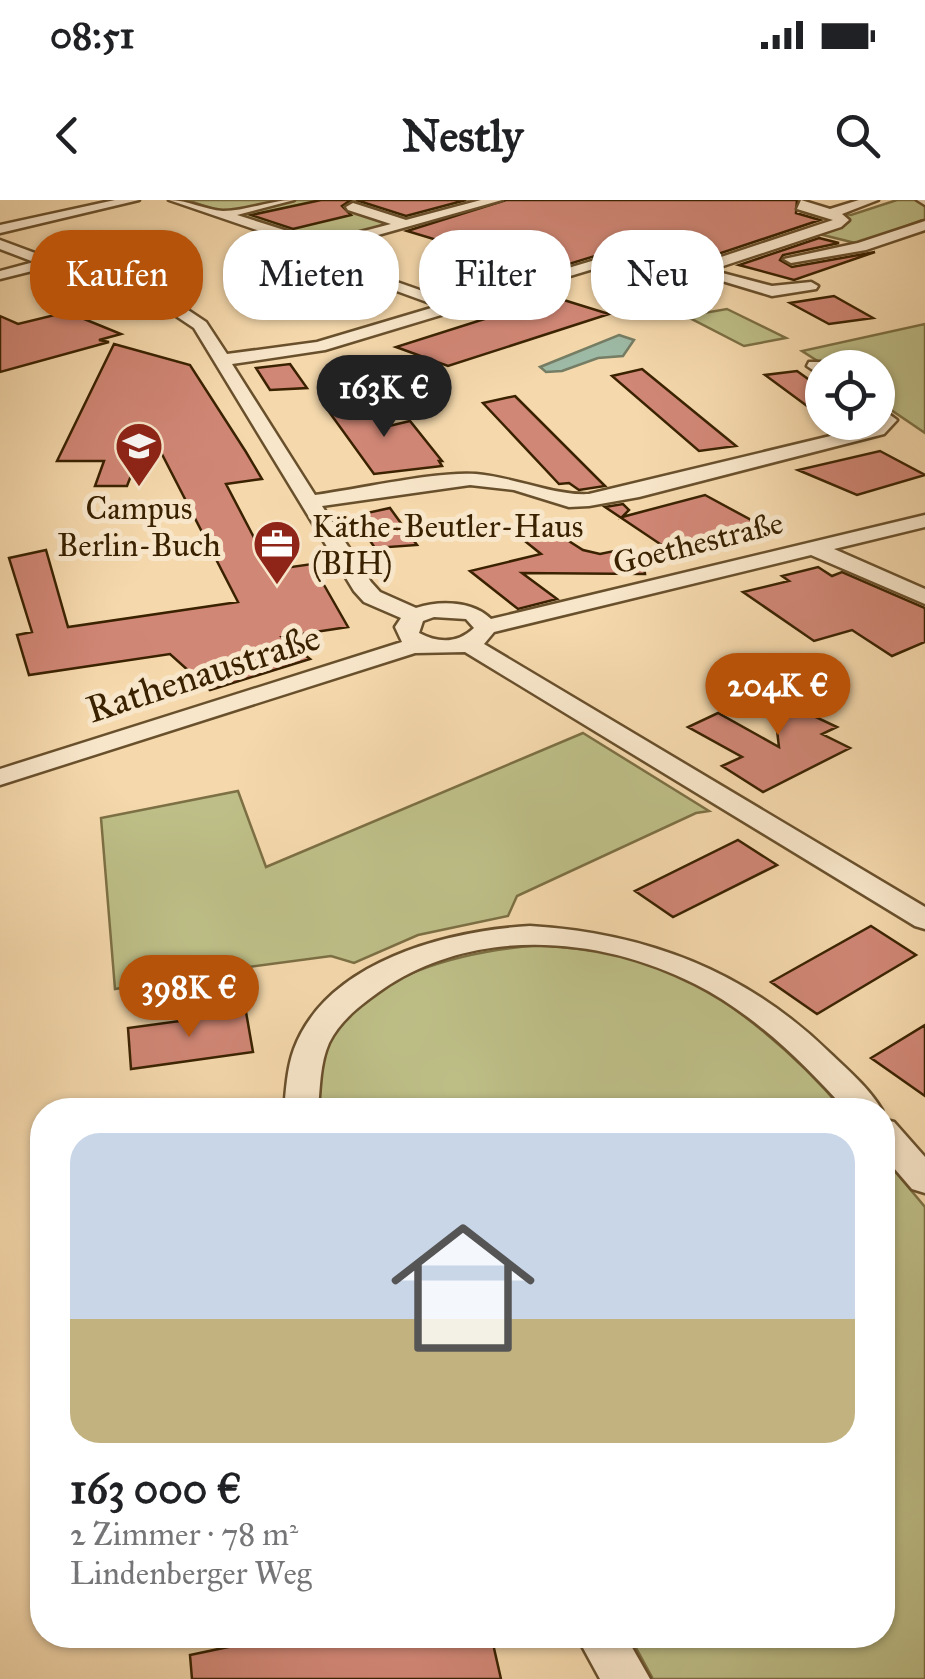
<!DOCTYPE html>
<html lang="de">
<meta charset="utf-8">
<style>
body{margin:0;font-family:"IM FELL Great Primer",serif;background:#f6f6f6;color:#202124;height:100vh;display:flex;flex-direction:column;font-size:38px;white-space:nowrap}
*{box-sizing:border-box;margin:0}
p{font-size:32px;color:#757577}
.icon{flex:none;width:55px;height:55px;fill:none;stroke:currentColor;stroke-width:2;stroke-linecap:round;stroke-linejoin:round}
.map{position:relative;flex:1;overflow:hidden}
.panel{position:absolute;left:30px;top:898px;width:865px;height:550px;display:flex;flex-direction:column;background:#fff;border-radius:40px;box-shadow:0 2px 8px #0004}
.panel>*{flex:none}
.guide{position:absolute;left:30px;top:30px;width:865px;height:90px;display:flex;gap:20px}
.controls{position:absolute;left:805px;top:150px;display:grid;gap:20px}
.controls a{display:grid;place-items:center;width:90px;height:90px;border-radius:50%;background:#fff;box-shadow:0 2px 8px #0004;font-size:50px}
.price{position:absolute;translate:-50% -85px;padding:0 22px;border-radius:35px;background:#b45309;color:#fff;font-size:32px;line-height:65px;filter:drop-shadow(0 2px 5px #0008)}
.price::after{content:'';position:absolute;left:50%;top:60px;width:30px;height:22px;margin-left:-15px;background:inherit;clip-path:polygon(0 0,100% 0,50% 100%)}
.price.current{background:#222;color:#fff}
ul{padding:0;list-style:none}
li{display:grid;align-content:center;gap:20px;height:530px;padding:0 40px}
li span{display:grid;place-items:center;height:310px;border-radius:30px;color:#555}
li>.icon{margin-inline-start:auto}
span .icon{width:180px;height:180px;fill:#fffc;stroke-width:1}
li b{font-size:42px}
.tag{padding:0 35px;border-radius:40px;background:#fff;box-shadow:0 2px 8px #0004;font-size:35px;line-height:90px}
.tag.current{background:#b45309;color:#fff}
.status{display:flex;justify-content:space-between;align-items:center;height:70px;padding:0 50px;background:#fff;direction:ltr}
.status svg{height:28px;fill:currentColor}
header{display:flex;justify-content:space-between;align-items:center;height:130px;padding:0 40px;background:#fff;font-size:45px;font-weight:700}
.map>svg:first-child{display:block}
.green{fill:#bebf88;stroke:#7c7044;stroke-width:2.5}
.water{fill:#9dbaa6;stroke:#757d64;stroke-width:2.5}
.building{fill:#d18776;stroke:#3a2201;stroke-width:2.5}
.lines{fill:none;stroke-linecap:round;stroke-linejoin:round}
.minor-casing{stroke:#69502c;stroke-width:5}
.minor{fill:#f8e6ca;fill-rule:evenodd}
.labels{text-anchor:middle;dominant-baseline:central;stroke-width:10;stroke-linejoin:round;paint-order:stroke}
.far-poi-label{font-size:32px;fill:#3a2201;stroke:#f8e6ca}
.far-street-label{font-size:32px;fill:#3a2201;stroke:#f8e6ca}
.street-label{font-size:38px;fill:#3a2201;stroke:#f8e6ca}
</style>
<div class="status"><b>08:51</b><svg viewBox="0 0 49 12"><path d="M0 12V9h3v3zM5 12V6h3v6zM10 12V3h3v9zM15 12V0h3v12zM26 1h20v11H26zM47 4h2v5h-2z"/></svg></div>
<header><svg class="icon" aria-label="back" viewBox="0 0 24 24"><path d="M15 5l-7 7 7 7"/></svg>Nestly<svg class="icon" aria-label="search" viewBox="0 0 24 24"><circle cx="10" cy="10" r="6"/><path d="M15 15l6 6"/></svg></header>
<div class="map">
<svg width="925" height="1479" viewBox="0 0 925 1479">
<rect width="100%" height="100%" fill="#f5d9ad"/>
<filter id="stains"><feTurbulence type="fractalNoise" baseFrequency=".002" numOctaves="4"/><feColorMatrix values="0 0 0 0 .2 0 0 0 0 .09 0 0 0 0 .02 0 0 0 .5 -.17"/></filter>
<radialGradient id="worn" r=".72"><stop offset=".6" stop-color="#630" stop-opacity="0"/><stop offset="1" stop-color="#630" stop-opacity=".3"/></radialGradient>
<path class="green" d="M186 0H497L321 43Z
M897 0H917L925 5V19L859 44 823 35 848 22 841 13 851 15Z
M727 109 786 138 744 146 686 116Z
M925 124V233L878 201V168L827 167 802 151Z
M583 533 709 611 696 613 517 696 508 716 418 735 354 763 331 756 128 783V787L115 789 101 618 238 591 266 667Z
M541 745C577 749 613 751 648 762 716 784 798 856 843 910H315C317 889 317 868 326 849 362 772 466 751 541 745Z
M883 957 925 1007V1479H653L629 1435H882Z"/>
<path class="water" d="M619 135 634 140 623 156 598 158 562 171 546 172 540 167Z"/>
<path class="building" d="M321 0H351L342 6 351 15 293 29 251 15Z
M356 0H466L406 16Z
M506 0H797L796 13 820 20 706 58 621 48 543 72 407 31Z
M819 38 839 43 783 55 780 60 792 67 875 52 794 80 739 65Z
M834 96 873 118 829 124 790 103Z
M554 97 609 114 448 166 396 147Z
M67 112 121 134 99 140 109 142 0 172V116L18 124Z
M114 144 190 165 246 252 262 279 226 284 271 370 312 364 348 427 282 437 310 459 210 490 170 454 29 475 17 435 32 432 9 358 46 350 68 427 238 402 149 229 127 286H95L104 261H57Z
M290 164 307 188 270 190 256 168Z
M642 169 736 246 699 251 612 176Z
M797 171 822 189V217L765 175Z
M515 196 605 286 579 290 569 283 559 284 483 203Z
M383 202 389 226 410 221 442 261H439L442 266 374 274 327 209Z
M880 251 925 275 857 295 798 270Z
M705 295 764 327 672 352 605 307 623 304 629 310 622 317Z
M390 308 403 326 417 345 375 348 353 316Z
M553 331 583 350 600 354 614 351 627 361 644 365 645 374 522 373 557 399 518 409 470 371 541 354 521 338Z
M818 367 832 376 842 372 925 408V442L892 456 852 430 814 441 743 392 789 381 782 376Z
M796 478 835 497 805 512 837 527 822 534 850 548 763 592 722 566 742 557 688 527 718 513 779 547 772 488Z
M738 640 777 665 673 717 635 691Z
M871 726 916 755 817 814 771 782Z
M246 812 253 852 131 869 128 828Z
M925 825V896L871 858Z
M285 1435H491L501 1479H192L190 1455Z"/>
<g class="lines">
<g class="minor-casing">
<path id="minor" d="M115 0H139L0 33V25Z
M169 0C188 0 205 10 223 11 247 11 270 0 294 0L237 15 322 42 391 24 348 10 346 7 353 3 406 20 481 0H502L314 53 454 102 622 52 706 62 833 20 797 9 801 0 830 9 859 0H878L842 14 849 20 841 27 711 70 772 86 811 82 818 86 816 89 772 96 689 71 623 60 325 150 232 164 315 295C359 289 436 271 476 274 514 277 555 296 589 294L872 226 878 222V206L897 220 884 234 639 297 589 306 569 307 514 290 470 285 322 306 371 382 380 392 416 408C440 400 473 401 491 419L925 315V327L834 349 925 389V404L811 355 494 432 484 444 925 707V729L915 726 465 452 415 453 0 585V569L402 442 395 427 401 418 364 402 354 391 194 128 176 116 48 67 0 79V71L34 62 0 49V40L188 110 206 122 227 154 317 142 438 106 292 53 307 47ZM434 417 466 419 474 428C457 444 438 443 419 433L423 421Z
M917 0H925V5Z
M925 21V30L866 50 791 63 784 59 858 43Z
M809 162H821L828 168H822V176L807 166Z
M530 726C646 733 746 771 830 853 848 870 869 888 882 910H846C802 861 754 814 695 784 600 736 480 727 389 785 367 800 341 818 329 843 320 863 320 888 318 910H284C286 890 287 868 294 849 327 761 447 731 530 726Z
M882 919 894 922 925 957V993L912 989 882 954Z
M576 1435H625L650 1479H600Z"/>
</g>
<use href="#minor" class="minor"/>
</g>
<defs>
<g id="university-pin" transform="scale(2.5)"><path d="M0 17L-7.5 6A9.5 9.5 0 1 1 7.5 6Z" fill="#8f2418" stroke="#f8e6ca"/><path d="M0-5L7-2L0 1L-7-2ZM-4 1L0 2.5L4 1V4Q0 6-4 4Z" fill="#fff"/></g>
<g id="office-pin" transform="scale(2.5)"><path d="M0 17L-7.5 6A9.5 9.5 0 1 1 7.5 6Z" fill="#8f2418" stroke="#f8e6ca"/><path d="M-6-3h4V-5.5h4V-3h4V5H-6ZM-1-4.5V-3h2v-1.5ZM-6 0V1H6V0Z" fill="#fff"/></g>
</defs>
<g fill-rule="evenodd">
<use href="#university-pin" x="139" y="246"/>
<use href="#office-pin" x="277" y="344"/>
</g>
<g class="labels">
<g class="far-poi-label">
<text x="139" y="308">Campus<tspan x="139" dy="37">Berlin-Buch</tspan></text>
<text x="312" y="326" text-anchor="start">Käthe-Beutler-Haus<tspan x="312" dy="37">(BIH)</tspan></text>
</g>
<g class="far-street-label">
<text transform="translate(698 343) rotate(-14)">Goethestraße</text>
</g>
<g class="street-label">
<text transform="translate(203 473) rotate(-18)">Rathenaustraße</text>
</g>
</g>
<rect width="100%" height="100%" filter="url(#stains)"/>
<rect width="100%" height="100%" fill="url(#worn)"/>
</svg>
<div class="controls">
<a><svg class="icon" aria-label="locate" viewBox="0 0 24 24"><circle cx="12" cy="12" r="6"/><path d="M12 2v4M12 18v4M2 12h4M18 12h4"/></svg></a>
</div>
<b class="price current" style="left:384px;top:240px">163K €</b>
<b class="price" style="left:778px;top:538px">204K €</b>
<b class="price" style="left:189px;top:840px">398K €</b>
<div class="guide">
<a class="tag current">Kaufen</a>
<a class="tag">Mieten</a>
<a class="tag">Filter</a>
<a class="tag">Neu</a>
</div>
<section class="panel">
<ul>
<li><span style="background:linear-gradient(#c9d6e8 60%,#c2b280 0)"><svg class="icon" aria-label="home" viewBox="0 0 24 24"><path d="M3 11l9-7 9 7M6 9v11h12V9"/></svg></span><div><b>163 000 €</b><p>2 Zimmer · 78 m²</p><p>Lindenberger Weg</p></div></li>
</ul>
</section>
</div>
